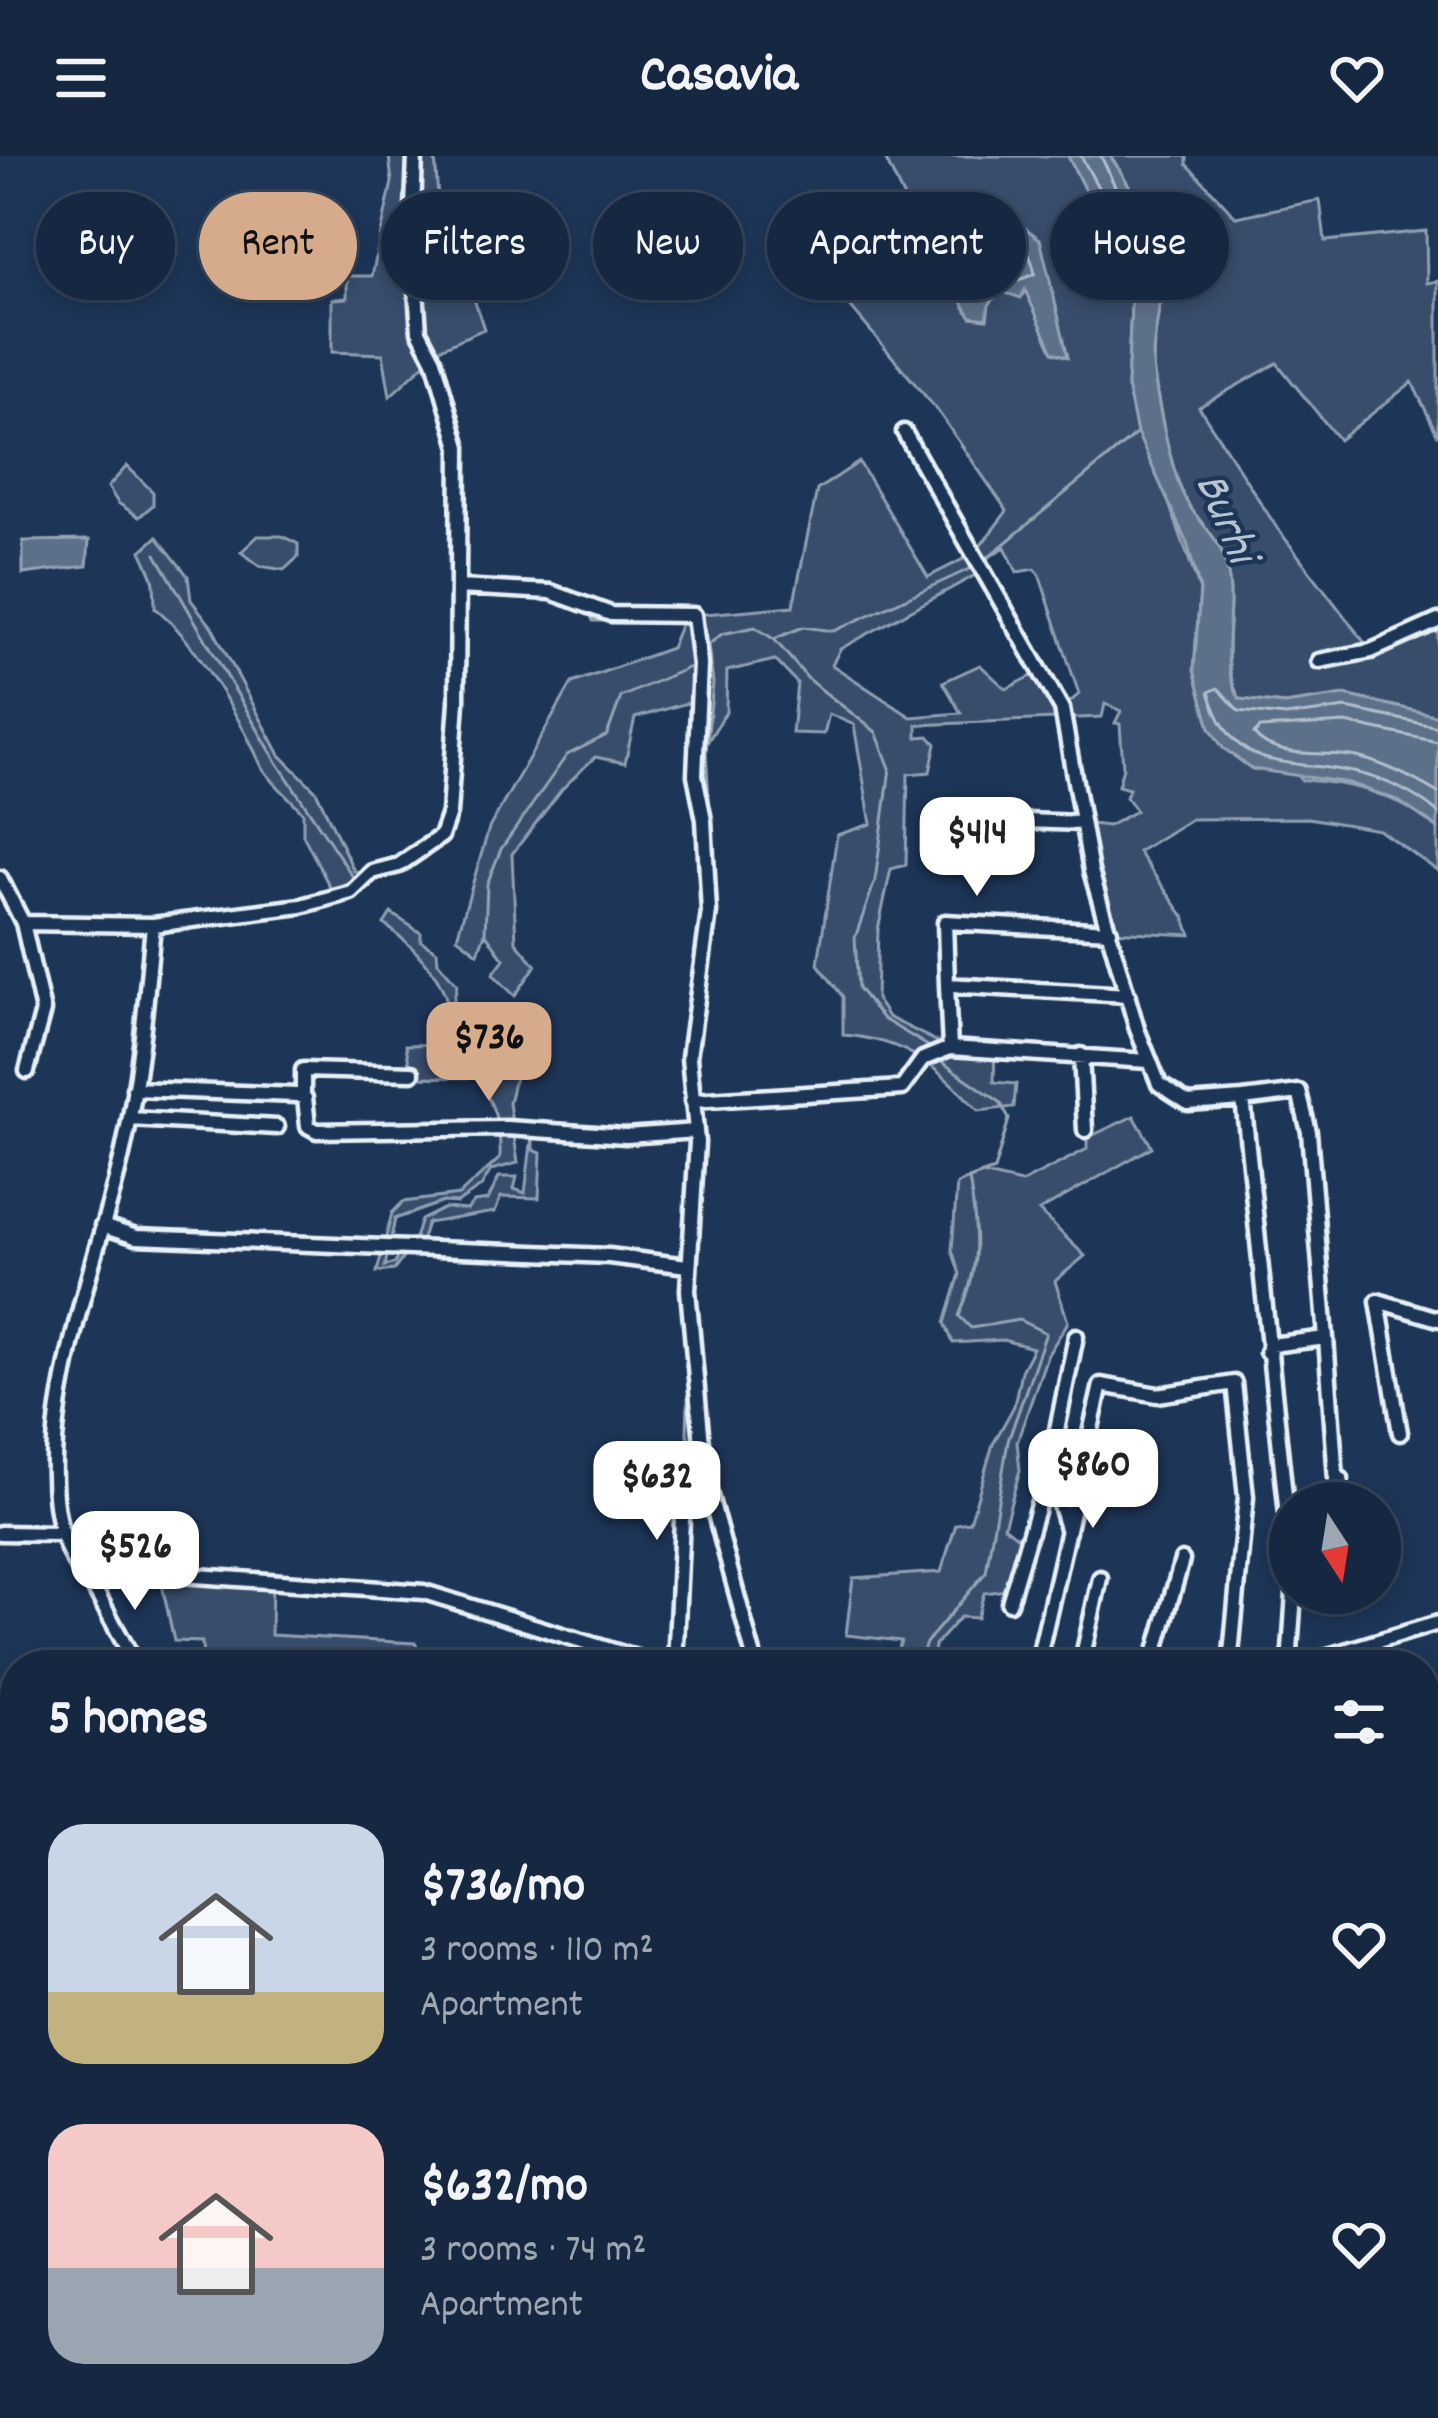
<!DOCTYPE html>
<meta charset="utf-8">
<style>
body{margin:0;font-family:Dekko,sans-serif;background:#23344c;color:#f1f3f6;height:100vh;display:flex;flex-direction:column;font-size:45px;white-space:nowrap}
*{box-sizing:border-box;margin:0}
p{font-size:39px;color:#9ea6b1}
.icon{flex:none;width:66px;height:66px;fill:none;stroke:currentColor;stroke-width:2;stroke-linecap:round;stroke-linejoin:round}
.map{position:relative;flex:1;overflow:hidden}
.sheet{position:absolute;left:0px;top:1494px;width:1440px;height:768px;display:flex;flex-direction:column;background:#162841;border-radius:48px 48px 0 0;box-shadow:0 6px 18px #0003,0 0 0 3px #35445a}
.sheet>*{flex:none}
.hud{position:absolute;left:36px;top:36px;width:1368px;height:108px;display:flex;gap:24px}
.needle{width:78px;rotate:168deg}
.fabs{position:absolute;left:1269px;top:1326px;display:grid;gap:24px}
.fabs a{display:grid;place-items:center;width:132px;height:132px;border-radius:50%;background:#162841;box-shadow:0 6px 18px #0003,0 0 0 3px #35445a;font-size:60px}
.price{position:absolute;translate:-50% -102px;padding:0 27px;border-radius:24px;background:#fff;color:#222;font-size:39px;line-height:78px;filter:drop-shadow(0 3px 6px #0008)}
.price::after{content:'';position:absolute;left:50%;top:72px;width:36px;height:27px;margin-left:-18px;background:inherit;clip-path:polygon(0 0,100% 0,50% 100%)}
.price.current{background:#d6ab8b;color:#111}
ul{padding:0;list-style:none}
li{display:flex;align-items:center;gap:36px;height:300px;padding:0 48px}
li span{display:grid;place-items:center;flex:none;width:336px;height:240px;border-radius:36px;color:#555}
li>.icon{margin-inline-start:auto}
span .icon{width:144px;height:144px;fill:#fffc;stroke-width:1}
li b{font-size:51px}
h2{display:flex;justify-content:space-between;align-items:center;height:144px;padding:0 48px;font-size:51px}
.chip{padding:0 42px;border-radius:54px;background:#162841;box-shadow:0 6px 18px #0003,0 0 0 3px #35445a;font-size:42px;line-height:108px}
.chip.current{background:#d6ab8b;color:#111}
header{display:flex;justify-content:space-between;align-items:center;height:156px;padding:0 48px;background:#162841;font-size:54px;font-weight:700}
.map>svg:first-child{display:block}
.green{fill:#374d6c;stroke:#909fb2;stroke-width:3;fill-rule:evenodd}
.water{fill:#5d7089;stroke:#95a4b5;stroke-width:3}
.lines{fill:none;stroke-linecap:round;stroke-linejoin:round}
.shore{stroke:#b0bdcc;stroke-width:3}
.stream{stroke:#95a4b5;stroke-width:3}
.minor-casing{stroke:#e8f1f8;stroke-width:21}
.highway-casing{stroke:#e8f1f8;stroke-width:26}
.minor{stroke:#1d3557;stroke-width:12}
.highway{stroke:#1d3557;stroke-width:16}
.labels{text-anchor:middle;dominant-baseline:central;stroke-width:9;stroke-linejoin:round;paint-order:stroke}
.water-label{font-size:48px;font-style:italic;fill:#b7c4d1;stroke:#1d3557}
</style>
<header><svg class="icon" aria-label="menu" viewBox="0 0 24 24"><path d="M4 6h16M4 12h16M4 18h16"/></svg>Casavia<svg class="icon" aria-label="heart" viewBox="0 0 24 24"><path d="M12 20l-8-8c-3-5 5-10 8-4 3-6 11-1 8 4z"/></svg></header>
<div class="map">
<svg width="1438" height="2262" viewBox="0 0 1438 2262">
<rect width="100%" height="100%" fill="#1d3557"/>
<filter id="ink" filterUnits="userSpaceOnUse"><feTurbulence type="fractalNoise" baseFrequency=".00833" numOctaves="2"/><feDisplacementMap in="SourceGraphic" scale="24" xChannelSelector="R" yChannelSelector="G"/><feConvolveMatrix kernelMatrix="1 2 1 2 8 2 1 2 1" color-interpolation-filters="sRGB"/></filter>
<g filter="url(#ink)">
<path class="green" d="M389 0H435L439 57 413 61 416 113 461 104 484 173 443 191 390 240 383 198 332 196V143L347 142V120H372L392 26Z
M884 0H1068L1132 130 1127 230 1200 434 1194 514 1302 624C1354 627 1397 638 1438 673V715L1379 674 1308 662 1191 663 1138 696 1185 762 1191 779 1110 775 1082 667 1108 670 1136 655 1126 641 1129 633 1118 630 1123 611 1120 568 1115 567 1121 555 1105 548 1102 561 917 569V581L929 580 936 588 930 616 908 618 906 709 891 713 878 774 876 843 888 861 950 892 995 895 994 926 1016 928 1014 951 979 955C935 910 908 884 843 879V841L818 808 837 679 871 668 854 569 829 558 824 578 792 577 797 527 775 504 727 515 726 556 695 606 697 544 635 562 625 607 595 601 562 633 512 698 516 786 536 809 515 840 493 818 504 803 485 777 478 797 457 781 489 672 572 527 671 492 682 465 694 459 793 450 817 334 859 306 928 421 975 397 1007 355 937 254 827 123 916 68ZM1005 391 1017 416 1035 413 1039 418 1079 538 1062 553 1040 516 1006 533 980 509 943 526 961 557 911 561 832 509 840 493 983 415 986 403Z
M1110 0H1187V8L1236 61 1320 44 1325 85 1426 75 1427 127 1438 125V280L1412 226 1339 284 1277 207 1199 251 1277 372 1371 495 1438 456V560L1345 539 1285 548 1240 543C1217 505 1236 459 1228 418 1219 369 1191 370 1177 325 1167 291 1159 252 1154 218 1150 189 1160 163 1160 136 1160 92 1136 34 1110 0Z
M127 310 153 336V349L139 361 118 347 108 331Z
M258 380H282L298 388V401L284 414 260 410 241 396Z
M157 381 188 420 191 444 212 471 280 599 316 635 354 715 372 716 335 741 303 679V657C291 642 267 623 260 607 242 566 191 478 155 452 154 420 156 427 141 395Z
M391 757 421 777V785L437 795 438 806 457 828 453 848 461 852 473 885 492 883 520 900 509 947 518 1007 491 1014 481 1031 457 1047 443 1046 395 1063 385 1110 395 1107 404 1084 415 1082 421 1064 445 1052 467 1054 474 1046 488 1044 499 1021H517L514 1033 525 1037 533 972V994L541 997 539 1042 501 1041 495 1056 427 1067 419 1091 407 1096 394 1114 377 1116 392 1057 403 1046 459 1039 500 1002C501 970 495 950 477 922L411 921 406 889 451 888C456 832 425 799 384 768Z
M1134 960 1152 991 1039 1055 1085 1100 1055 1125 1068 1166 1047 1200 1017 1286 1020 1314 1004 1370 1022 1384 1007 1434 984 1437 977 1462 960 1461 935 1489 933 1509H862L893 1508 901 1485 846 1479 853 1422 941 1416 956 1368 970 1366 993 1288 1014 1250 1021 1215 1033 1192 1003 1184 953 1187 945 1167 960 1118 952 1094 957 1028 982 1018 1021 1027 1087 993V982Z
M160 1419 272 1425 271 1479 415 1487 424 1504 444 1509H203L202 1486 174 1485Z"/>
<path class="water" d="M1068 0H1110C1136 34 1160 92 1160 136 1160 164 1150 189 1154 218 1159 252 1167 292 1178 325 1192 370 1219 369 1228 418 1236 459 1216 506 1240 543L1285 548 1345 539 1438 560V672L1397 644 1349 627 1252 613 1223 592 1210 572 1194 514 1200 434 1187 387 1137 277 1127 230 1132 130Z
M986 57 1009 60 1040 83 1068 201 1053 196 1025 134 1021 142 1000 135 989 149 987 163 971 161C956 139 935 92 945 66L962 58Z
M89 384 87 410 23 418V385Z"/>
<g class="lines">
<path class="shore" d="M1081 0 1120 72 1127 75 1126 54 1101 0
M985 69C1016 73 1029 88 1035 118L1013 126 995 125 976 143 969 136 954 78 965 70Z
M984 84 1008 93 1015 108 980 113 973 89Z
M1438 571 1346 552 1286 560 1239 555 1218 532 1209 536C1234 621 1285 601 1353 616 1383 622 1415 637 1438 657
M1438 586 1346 567 1260 572 1254 578C1275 605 1326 594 1357 601 1386 608 1413 622 1438 637"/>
<path class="stream" d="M156 398 275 603 353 721
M986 403 1136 278
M567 448 591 459 593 465H682L690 476
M692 497 693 529
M691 628 696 654
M710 658 706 596 713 527 708 489 722 478 755 471 772 482
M711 668 713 719
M485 777 487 728 501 693 567 599 607 579 621 541 692 510
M686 880 701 755 700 705
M928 890 883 863 858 832 855 782 875 725 890 612 876 576 809 524 774 483 803 471 834 475 974 411
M683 902 689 964
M679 1106 688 1039
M680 1116 685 1166
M689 1217 687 1277 697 1314
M700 1326 715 1380
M918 1509 926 1487 986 1416 1008 1285 1046 1177 1019 1164 971 1172 959 1160C981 1110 978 1076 969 1023L994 1014 1009 963 1000 946 936 902
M0 1557 15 1572
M444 2262 445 2247"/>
<g class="minor-casing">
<path id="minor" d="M904 276 1062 553 1091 715 1137 873 1159 928 1188 947 1243 943 1290 1387
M459 431 551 436 611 458 694 459 700 509 695 619 704 664 709 756 689 901 697 986 688 1134 705 1321 756 1509
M1319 505 1371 495 1438 465
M935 662 1082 667
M0 722 23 767 153 769C146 844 140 921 123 995 100 1103 0 1343 92 1428L112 1419H182L424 1436 659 1509
M23 767 43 855 27 915
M153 769 301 750 351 736 372 716 399 709 441 680 449 657 457 546 459 291 434 204 419 175 412 80 415 0
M947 829 945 766 1110 775
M950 892 947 829 1128 839
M1081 899 1085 974
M134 933 297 939 303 936V914L412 917
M297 939 305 942 308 970 317 975 507 972 626 980 696 975
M1243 943 1299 936 1309 976 1326 1182 1271 1189 1267 1196
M692 945 902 932 923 903 950 892 1148 905
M130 963 277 971
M102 1070 136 1081 609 1100 687 1110
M1326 1182 1336 1323
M1400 1277 1378 1145 1438 1163
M1337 1347 1336 1323H1341
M1068 1376 1049 1313 1076 1180
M0 1377 59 1378
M92 1428 136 1509
M1009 1447 1048 1315
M675 1509 684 1322 705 1321
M1037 1509 1101 1229 1158 1239 1234 1227 1246 1341 1230 1509
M1081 1509 1100 1422
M1152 1509 1182 1404
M1289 1509 1294 1437
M1298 1509 1438 1467
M1425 1596 1438 1595
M1425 1721 1438 1723
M1425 1857 1438 1855
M432 2247V2262
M1293 2247V2262
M351 2262 352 2247
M1117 2262 1181 2260"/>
</g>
<g class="highway-casing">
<path id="highway" d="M1425 2003 1438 2005
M35 2262 101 2247"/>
</g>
<use href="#minor" class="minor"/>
<use href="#highway" class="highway"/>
</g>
</g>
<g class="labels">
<g class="water-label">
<text transform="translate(1223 363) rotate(67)">Burhi</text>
</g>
</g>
</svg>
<div class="fabs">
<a><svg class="needle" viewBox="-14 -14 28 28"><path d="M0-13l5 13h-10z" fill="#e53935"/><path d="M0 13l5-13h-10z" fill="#9ea6b1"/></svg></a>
</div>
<b class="price" style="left:977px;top:743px">$414</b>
<b class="price current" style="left:489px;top:948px">$736</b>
<b class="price" style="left:1093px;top:1375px">$860</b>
<b class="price" style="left:657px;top:1387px">$632</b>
<b class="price" style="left:135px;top:1457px">$526</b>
<div class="hud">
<a class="chip">Buy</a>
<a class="chip current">Rent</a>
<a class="chip">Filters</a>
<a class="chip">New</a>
<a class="chip">Apartment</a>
<a class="chip">House</a>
</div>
<section class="sheet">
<h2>5 homes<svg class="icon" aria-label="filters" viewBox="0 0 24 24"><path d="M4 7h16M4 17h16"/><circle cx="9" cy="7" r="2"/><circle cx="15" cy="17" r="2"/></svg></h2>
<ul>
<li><span style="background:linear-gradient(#c9d6e8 70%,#c2b280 0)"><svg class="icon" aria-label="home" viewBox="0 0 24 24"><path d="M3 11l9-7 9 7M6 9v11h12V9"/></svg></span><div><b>$736/mo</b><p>3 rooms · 110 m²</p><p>Apartment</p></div><svg class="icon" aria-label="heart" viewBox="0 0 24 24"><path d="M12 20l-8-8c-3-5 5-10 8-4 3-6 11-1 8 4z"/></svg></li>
<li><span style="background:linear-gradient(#f6c9c9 60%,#9aa5b1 0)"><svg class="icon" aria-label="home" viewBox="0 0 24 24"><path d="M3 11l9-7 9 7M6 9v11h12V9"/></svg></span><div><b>$632/mo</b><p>3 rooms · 74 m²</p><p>Apartment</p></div><svg class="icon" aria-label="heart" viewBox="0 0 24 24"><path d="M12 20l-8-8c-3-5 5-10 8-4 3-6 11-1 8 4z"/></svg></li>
</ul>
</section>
</div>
